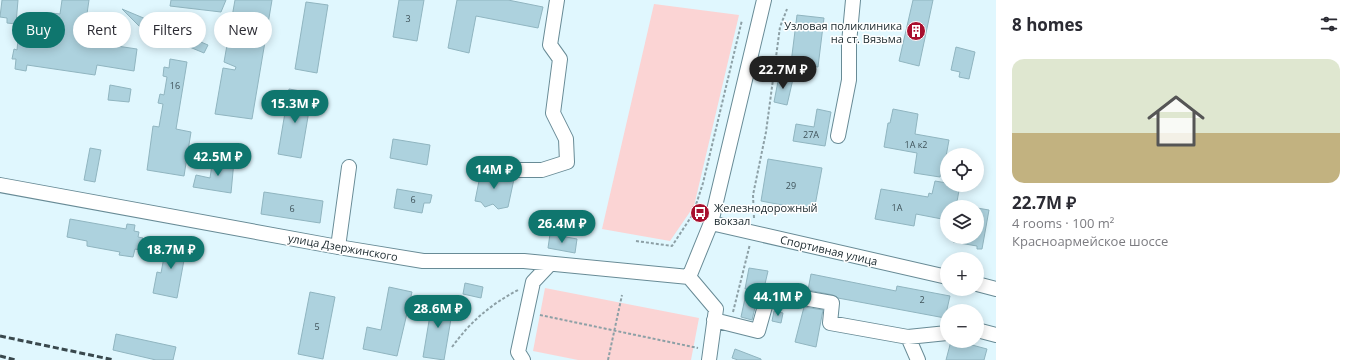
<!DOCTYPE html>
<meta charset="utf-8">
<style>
body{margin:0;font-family:"Open Sans",sans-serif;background:#f2f2f3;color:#2b2b33;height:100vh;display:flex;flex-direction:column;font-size:15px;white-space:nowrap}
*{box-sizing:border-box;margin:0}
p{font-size:13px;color:#7c7c81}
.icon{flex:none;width:22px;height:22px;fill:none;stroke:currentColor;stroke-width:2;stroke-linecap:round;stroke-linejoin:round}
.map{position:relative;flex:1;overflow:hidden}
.drawer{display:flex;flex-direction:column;background:#fff;width:360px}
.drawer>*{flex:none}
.banner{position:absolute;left:12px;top:12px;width:380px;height:36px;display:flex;gap:8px}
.buttons{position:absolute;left:940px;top:148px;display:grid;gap:8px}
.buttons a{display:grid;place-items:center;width:44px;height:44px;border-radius:50%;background:#fff;box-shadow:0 2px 10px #0003;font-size:20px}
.price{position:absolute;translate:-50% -34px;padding:0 9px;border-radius:14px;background:#0f766e;color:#fff;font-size:13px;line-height:26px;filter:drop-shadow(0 1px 2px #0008)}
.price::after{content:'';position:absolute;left:50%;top:24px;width:12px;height:9px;margin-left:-6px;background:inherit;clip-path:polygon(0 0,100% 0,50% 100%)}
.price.on{background:#222;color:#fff}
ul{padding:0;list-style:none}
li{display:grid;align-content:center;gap:8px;height:212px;padding:0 16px}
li+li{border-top:1px solid #e1e1e2}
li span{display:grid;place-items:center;height:124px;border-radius:12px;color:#555}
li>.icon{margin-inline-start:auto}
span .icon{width:72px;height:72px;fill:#fffc;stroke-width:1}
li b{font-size:17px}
h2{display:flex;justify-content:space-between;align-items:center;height:48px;padding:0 16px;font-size:17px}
.chip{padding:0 14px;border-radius:18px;background:#fff;box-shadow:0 2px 10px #0003;font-size:14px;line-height:36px}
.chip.on{background:#0f766e;color:#fff}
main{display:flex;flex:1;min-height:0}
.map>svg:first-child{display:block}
.green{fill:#fbd4d4}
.building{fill:#add2de;stroke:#90b5c0}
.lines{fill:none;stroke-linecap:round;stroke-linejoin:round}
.minor-casing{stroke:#688b96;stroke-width:16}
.path{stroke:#8da0a6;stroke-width:2;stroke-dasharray:3 2;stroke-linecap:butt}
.minor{stroke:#fff;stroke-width:14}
.rail{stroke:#39484d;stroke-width:3;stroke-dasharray:6 3;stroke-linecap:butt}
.labels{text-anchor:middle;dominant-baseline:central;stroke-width:3;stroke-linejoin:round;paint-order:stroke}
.number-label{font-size:9px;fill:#3f5259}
.poi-label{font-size:11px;fill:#1a282d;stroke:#fff;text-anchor:end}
.street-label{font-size:11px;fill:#1a282d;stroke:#fff}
</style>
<main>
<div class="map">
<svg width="996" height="360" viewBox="0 0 996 360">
<rect width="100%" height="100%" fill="#e0f7fe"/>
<path class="green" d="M654 4 739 15 694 206 670 241 602 229Z
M545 288 699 318 691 360H578L533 351Z"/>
<path class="building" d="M2 0H18L16 24 7 23V18L0 17Z
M62 0H89L83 41 137 49 134 71 97 65 95 75 27 65 26 71 15 69 16 59H12L14 49 17 50 18 40 47 44 51 13 60 14Z
M171 0H226L221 12 170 6Z
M235 0H272L252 119 215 114 223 68 235 70 236 67 224 62Z
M399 0H424L417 41 393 37Z
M457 0H508L543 7 538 28 476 16 469 53 448 48Z
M913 0H933L919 66 899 61Z
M306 2 328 5 317 73 295 69Z
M122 9 208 45 204 53 139 26Z
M797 15 824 18 818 67 791 63Z
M956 47 975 52 969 79 959 77 960 72 951 70Z
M170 59 187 62 176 129 191 132 184 176 147 170 153 126 159 127 163 104 158 103 160 94 164 95 167 77 163 76 164 67 169 68Z
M779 76 793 79 787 105 774 102Z
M110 85 131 89 129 102 108 100Z
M289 89 312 93 301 158 278 154Z
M817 109 831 112 825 146 793 141 796 124 814 127Z
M893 109 918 114 915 134 949 140 945 162H943L940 177 914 173 917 153 884 147 888 123H890Z
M393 139 430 145 427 165 390 158Z
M90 148 101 150 95 182 84 180Z
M213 158 234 161 231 193 193 187 196 175 210 178Z
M768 159 822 168 814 211 761 201Z
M481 171 514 179 508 207 498 209 493 204 485 207 481 202 475 201Z
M935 181 947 183V185H960L956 207H947V220L916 214 914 226 875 219 881 189 928 197 929 193 932 194Z
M397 189 432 195 430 203H424L422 213 394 208Z
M264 192 323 201 320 223 261 214Z
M977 208 989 210 982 249H977V246L953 242 954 237H977Z
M70 219 126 229 127 224 135 225 134 231 139 232 138 237 143 238 140 250 135 249 133 257 119 255 120 252 87 246V241L67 237Z
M550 234 577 239 575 253 548 248Z
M167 241 187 244 177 298 153 293 157 272 161 273Z
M749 268 768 271 765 284 760 292 759 291 752 320 741 317 747 289H745Z
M811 274 896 291 897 286 950 296 945 318 838 298 833 295 808 290Z
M465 283 483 287 481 298 463 294Z
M389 287 412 292 397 356 363 349 367 327 381 330Z
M310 292 335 297 323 359 298 354Z
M433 297 454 301 444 360 423 357Z
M804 307 823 310 816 347 795 342Z
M774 311 783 313 781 323 772 321Z
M116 334 176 347 173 360H156L113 350Z
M951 341H957L987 349 984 360H946Z
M735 349 761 359V360H738L732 358Z"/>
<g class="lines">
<g class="minor-casing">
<path id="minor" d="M838 136 849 80V43L853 0
M513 170H542L567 162 566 139 553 113 560 59 550 45 557 0
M0 185 338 247 423 261H524L689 277
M711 223 947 277
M338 247 349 167
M689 277 711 223 764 0
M689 277 716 309 709 360
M977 284 996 289
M714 320 758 331 769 292 832 303 830 323 908 337 947 333
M977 330 996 335
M908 337 918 360
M523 360 518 352 533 282 550 264"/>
</g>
<path class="path" d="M754 218 753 195 766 132 780 27 787 9
M636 241 672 246 693 214 703 183 742 20
M733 312 750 244
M540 315 698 348
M452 347C471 321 490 305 518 290
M608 360 622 295"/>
<use href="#minor" class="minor"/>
<path class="rail" d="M0 336 114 360
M0 356 16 360"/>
</g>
<defs>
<g id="building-disc" transform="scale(1)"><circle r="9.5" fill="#a80f2e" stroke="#fff"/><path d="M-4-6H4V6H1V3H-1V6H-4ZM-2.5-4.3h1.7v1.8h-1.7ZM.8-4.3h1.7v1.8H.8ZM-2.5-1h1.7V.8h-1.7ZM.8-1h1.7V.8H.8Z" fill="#fff"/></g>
<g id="bus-disc" transform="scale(1)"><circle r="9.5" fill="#a80f2e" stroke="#fff"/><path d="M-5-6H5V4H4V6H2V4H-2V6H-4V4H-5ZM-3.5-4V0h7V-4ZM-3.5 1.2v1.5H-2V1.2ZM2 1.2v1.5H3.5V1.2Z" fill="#fff"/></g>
</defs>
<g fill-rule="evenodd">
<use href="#building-disc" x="916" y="31"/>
<use href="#bus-disc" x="700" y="213"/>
</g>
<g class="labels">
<g class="number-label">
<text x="408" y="18">3</text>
<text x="175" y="85">16</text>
<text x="811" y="134">27А</text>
<text x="916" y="144">1А к2</text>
<text x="791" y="185">29</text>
<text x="413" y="199">6</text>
<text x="897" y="207">1А</text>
<text x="292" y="208">6</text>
<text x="922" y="299">2</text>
<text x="317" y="326">5</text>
</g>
<g class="poi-label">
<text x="902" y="25">Узловая поликлиника<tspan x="902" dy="13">на ст. Вязьма</tspan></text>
<text x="714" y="207" text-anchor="start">Железнодорожный<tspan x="714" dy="13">вокзал</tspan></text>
</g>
<g class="street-label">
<text transform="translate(343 247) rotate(10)">улица Дзержинского</text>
<text transform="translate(829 250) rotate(13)">Спортивная улица</text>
</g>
</g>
</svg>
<div class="buttons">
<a><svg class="icon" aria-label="locate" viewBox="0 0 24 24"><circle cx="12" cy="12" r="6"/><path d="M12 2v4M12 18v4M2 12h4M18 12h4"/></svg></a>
<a><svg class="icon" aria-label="layers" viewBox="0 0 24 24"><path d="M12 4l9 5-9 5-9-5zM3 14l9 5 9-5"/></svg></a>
<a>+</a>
<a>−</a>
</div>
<b class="price on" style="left:783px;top:90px">22.7M ₽</b>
<b class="price" style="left:295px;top:124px">15.3M ₽</b>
<b class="price" style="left:218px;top:177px">42.5M ₽</b>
<b class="price" style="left:494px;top:190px">14M ₽</b>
<b class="price" style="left:562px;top:244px">26.4M ₽</b>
<b class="price" style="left:171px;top:270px">18.7M ₽</b>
<b class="price" style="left:778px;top:317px">44.1M ₽</b>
<b class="price" style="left:438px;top:329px">28.6M ₽</b>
<div class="banner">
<a class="chip on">Buy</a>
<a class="chip">Rent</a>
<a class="chip">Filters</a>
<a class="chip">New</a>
</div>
</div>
<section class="drawer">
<h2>8 homes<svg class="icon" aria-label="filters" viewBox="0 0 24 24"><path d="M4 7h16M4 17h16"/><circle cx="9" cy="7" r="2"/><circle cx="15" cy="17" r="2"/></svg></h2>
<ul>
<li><span style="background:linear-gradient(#dfe7d0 60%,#c2b280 0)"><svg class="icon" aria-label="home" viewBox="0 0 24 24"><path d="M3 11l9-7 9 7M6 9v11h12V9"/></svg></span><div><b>22.7M ₽</b><p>4 rooms · 100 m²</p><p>Красноармейское шоссе</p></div></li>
</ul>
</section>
</main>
